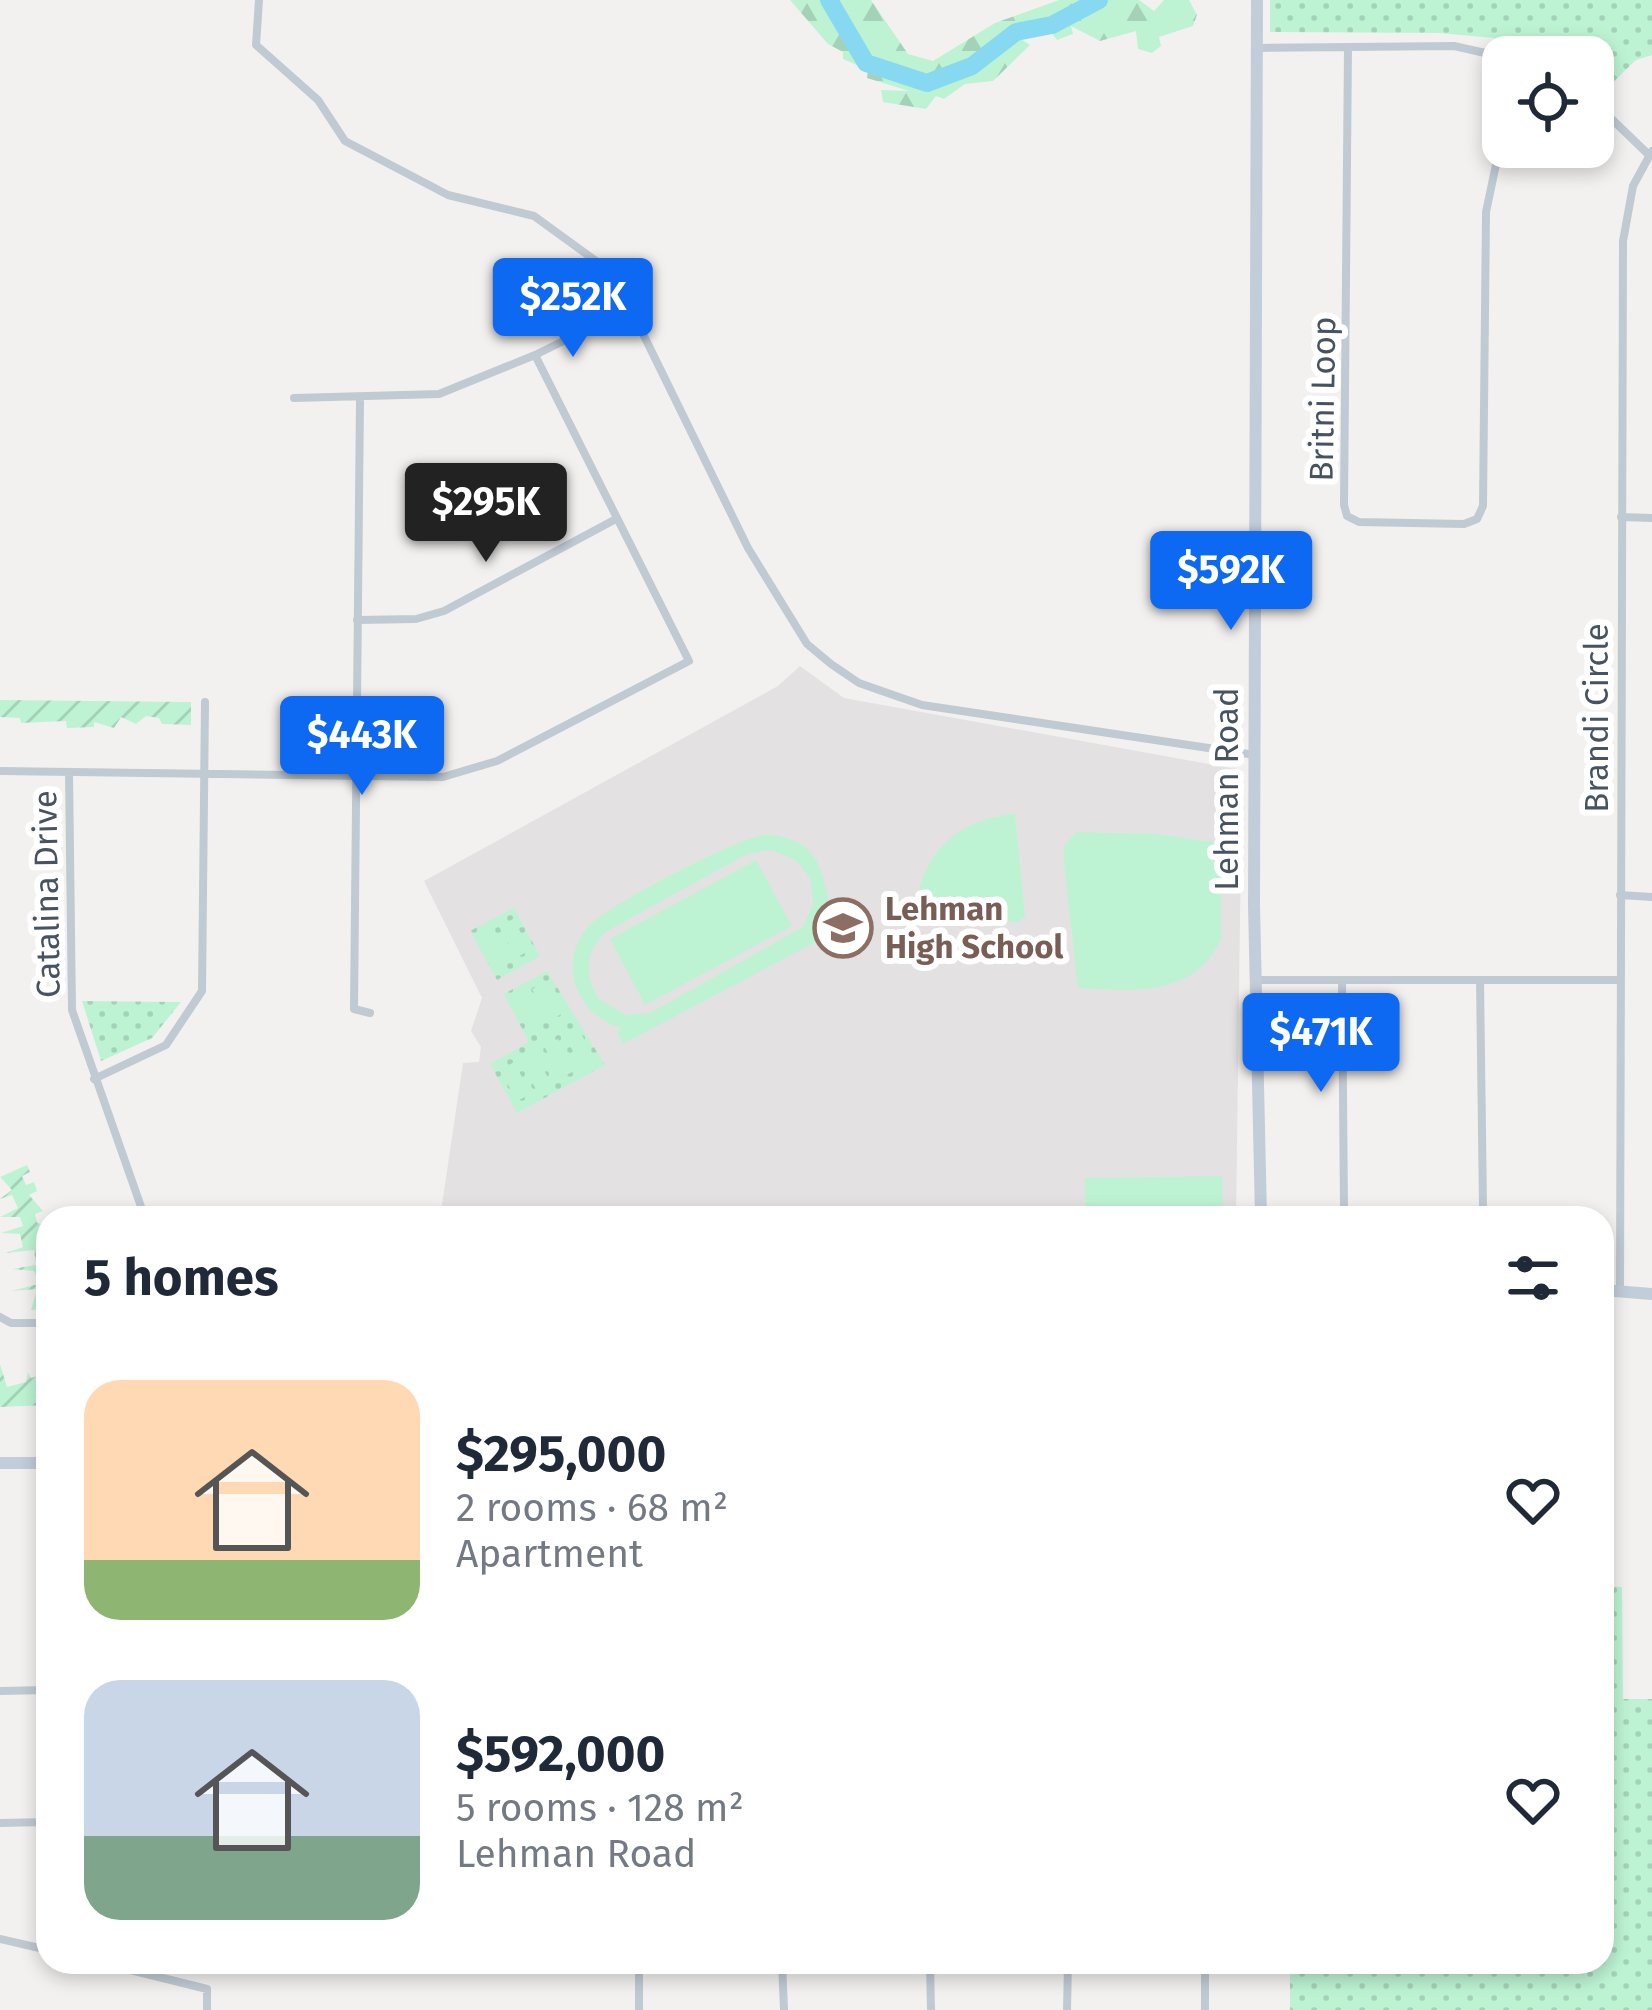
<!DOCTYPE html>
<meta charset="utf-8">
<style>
body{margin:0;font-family:"Fira Sans",sans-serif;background:#f6f6f7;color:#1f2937;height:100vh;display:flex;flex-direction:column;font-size:45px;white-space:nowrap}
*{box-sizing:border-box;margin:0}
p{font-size:39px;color:#747a83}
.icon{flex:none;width:66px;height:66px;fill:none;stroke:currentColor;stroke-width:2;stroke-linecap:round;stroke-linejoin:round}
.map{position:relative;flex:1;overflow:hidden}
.details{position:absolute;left:36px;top:1206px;width:1578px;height:768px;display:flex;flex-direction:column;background:#fff;border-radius:36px;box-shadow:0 6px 18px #0003}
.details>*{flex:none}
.tools{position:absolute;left:1482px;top:36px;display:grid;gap:24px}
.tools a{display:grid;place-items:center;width:132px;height:132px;border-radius:24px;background:#fff;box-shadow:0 6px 18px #0003;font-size:60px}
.price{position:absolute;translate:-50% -102px;padding:0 27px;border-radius:12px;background:#0d69f1;color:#fff;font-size:39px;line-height:78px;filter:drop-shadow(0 3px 6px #0008)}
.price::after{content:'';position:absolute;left:50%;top:72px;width:36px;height:27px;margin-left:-18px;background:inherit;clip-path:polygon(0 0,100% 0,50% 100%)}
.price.selected{background:#222;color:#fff}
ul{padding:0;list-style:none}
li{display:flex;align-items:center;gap:36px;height:300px;padding:0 48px}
li span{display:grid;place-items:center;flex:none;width:336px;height:240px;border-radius:36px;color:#555}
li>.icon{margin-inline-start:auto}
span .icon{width:144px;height:144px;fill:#fffc;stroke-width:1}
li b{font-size:51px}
h2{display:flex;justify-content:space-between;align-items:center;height:144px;padding:0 48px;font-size:51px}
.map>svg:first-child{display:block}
.education{fill:#e4e1e2}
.grass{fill:url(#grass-dots)}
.forest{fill:url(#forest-firs)}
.garden{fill:url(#garden-furrows)}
.pitch{fill:#bdf3d3;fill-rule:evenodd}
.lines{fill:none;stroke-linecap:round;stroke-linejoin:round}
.river{stroke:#87d9f2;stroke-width:18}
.street{stroke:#c0cad3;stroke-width:8}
.secondary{stroke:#c2cdda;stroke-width:12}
.labels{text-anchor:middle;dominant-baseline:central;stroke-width:12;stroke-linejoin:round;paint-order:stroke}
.street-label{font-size:33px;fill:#475360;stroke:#fff}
.education-label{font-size:33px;font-weight:bold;fill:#785e54;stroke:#fff;text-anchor:start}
</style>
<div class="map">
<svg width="1652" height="2010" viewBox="0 0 1652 2010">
<defs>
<pattern id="grass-dots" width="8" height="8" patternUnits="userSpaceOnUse" patternTransform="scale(3)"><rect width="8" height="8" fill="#bdf3d3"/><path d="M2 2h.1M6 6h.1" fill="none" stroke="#a4d2b8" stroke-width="1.8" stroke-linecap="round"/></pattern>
<pattern id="forest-firs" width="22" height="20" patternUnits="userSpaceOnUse" patternTransform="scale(3)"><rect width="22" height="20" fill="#bdf3d3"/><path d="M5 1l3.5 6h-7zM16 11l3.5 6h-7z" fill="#a4d2b8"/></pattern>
<pattern id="garden-furrows" width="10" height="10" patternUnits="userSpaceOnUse" patternTransform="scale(3)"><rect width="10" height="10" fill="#bdf3d3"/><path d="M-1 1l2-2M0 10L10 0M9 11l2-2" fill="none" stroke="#a4d2b8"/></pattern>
</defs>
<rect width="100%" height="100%" fill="#f3f1f0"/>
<path class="education" d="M800 666 844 698 1242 770 1236 1218H440L463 1063 479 1062 481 1047 471 1031 482 998 424 881 778 686Z"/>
<path class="grass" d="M1270 0H1652V55L1636 60 1601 94 1593 88V57H1541L1493 38 1439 33 1270 32Z
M514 908 540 956 497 980 470 931Z
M547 971 605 1065 517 1113 490 1064 529 1042 504 994Z
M82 1001 181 1002 152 1038 101 1061Z
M1602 1586 1622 1587 1623 1699H1652V2010H1290V1962H1602Z"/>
<path class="forest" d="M790 0H871L908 54 933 61 995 23 1059 0H1139L1154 11 1164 0H1189L1197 15 1193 26 1159 37 1161 46 1152 53 1138 49 1136 31 1100 41 1071 26 1073 34 1057 40 1050 31 1018 37 1030 45 993 81 965 84 944 99 936 96 926 109 883 102 881 90 909 91 867 78 868 70 843 59V52L828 44Z"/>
<path class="garden" d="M0 700 191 702V725L162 724 159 718 146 716 136 724 121 717 114 728 94 722V727L67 728 66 721 21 723 20 718 0 717Z
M27 1165 30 1172 22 1176 26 1185 34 1182 37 1191 29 1195 43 1211 35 1214 37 1223 47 1226 39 1229 42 1238 48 1237V1309L31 1310 37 1289 11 1291 39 1284 34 1271 12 1269 36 1265 34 1250 6 1253 23 1247 20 1234 1 1233 23 1226 20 1217H0L18 1208 12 1195 0 1199 12 1190 0 1177Z
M0 1364 7 1387 26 1382 28 1372 31 1378 48 1373V1405L0 1407Z"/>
<path class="pitch" d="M1015 814 1025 916 1018 922 917 916C916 856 958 818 1015 814Z
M1077 832 1155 834 1221 843V939C1193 999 1134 990 1078 988L1064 863V845Z
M767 834C835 842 816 886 840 929L623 1044 617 1032 622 1028C603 1023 589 1012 580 995 568 973 571 946 588 927 607 905 739 837 767 834ZM772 850 797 861 810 878 813 904 803 927 650 1013 626 1015 599 999C583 974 585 951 607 931L747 854Z
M756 860 792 926 645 1005 610 939Z
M513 919 530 950 516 958 499 927Z
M494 930 511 961 497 969 480 938Z
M547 982 563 1013 549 1021 532 989Z
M528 992 545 1023 530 1031 513 1000Z
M578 1028 595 1059 581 1066 564 1035Z
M558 1039 576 1070 561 1078 544 1046Z
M534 1052 551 1083 537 1091 519 1059Z
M514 1062 531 1094 517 1101 500 1070Z
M1222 1176 1223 1218H1085V1178Z"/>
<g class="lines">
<path class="river" d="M829 0 866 63 927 83 972 66 1016 32 1052 25 1099 0"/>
<path class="street" d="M259 0 256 45 318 100 345 141 448 195 534 216 596 261 623 293 748 548 807 644 831 664 859 683 922 705 1255 755
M1348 47 1344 505 1347 516 1359 522 1464 524 1477 519 1483 506 1486 212 1503 131
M1256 48 1454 46 1503 57
M1593 101 1649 155
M535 355 592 327
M360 399 354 1009 370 1013
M1621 517 1652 518
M357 620 416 619 444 611 616 519
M0 771 443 777 497 761 689 661 535 355 439 394 294 398
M69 773 72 1010 145 1218
M1620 895 1652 897
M1256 980H1620
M1480 980 1483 1207
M1342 981 1344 1208
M94 1079 166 1045 202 991 205 702
M1620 1290 1623 241 1633 186 1652 151
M0 1317 11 1323H48
M0 1691 48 1690
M0 1823 48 1822
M0 1939 48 1950
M98 1962 207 1989V2010
M782 1962 784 2010
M930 1962 931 2010
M1205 1962V2010
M639 2010V1962
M1067 2010 1068 1962"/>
<path class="secondary" d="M1257 0 1254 904 1261 1218
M1602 1290 1652 1294
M0 1463H48"/>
</g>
<defs>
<g id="school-ring" transform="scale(3)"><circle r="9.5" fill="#fff" stroke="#8d6e63" stroke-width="1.5"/><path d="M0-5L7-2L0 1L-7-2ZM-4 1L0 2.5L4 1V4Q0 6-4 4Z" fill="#8d6e63"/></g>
</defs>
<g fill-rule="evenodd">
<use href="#school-ring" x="843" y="928"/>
</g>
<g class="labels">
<g class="street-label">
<text transform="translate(1323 399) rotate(-89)">Britni Loop</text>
<text transform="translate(1597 718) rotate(-90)">Brandi Circle</text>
<text transform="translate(1227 789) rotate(-90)">Lehman Road</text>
<text transform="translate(47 894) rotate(-91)">Catalina Drive</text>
</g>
<g class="education-label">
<text x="885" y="909">Lehman<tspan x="885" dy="38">High School</tspan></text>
</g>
</g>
</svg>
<div class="tools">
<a><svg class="icon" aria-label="locate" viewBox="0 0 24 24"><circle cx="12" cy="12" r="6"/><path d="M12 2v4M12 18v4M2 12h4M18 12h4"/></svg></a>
</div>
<b class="price" style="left:573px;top:360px">$252K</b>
<b class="price selected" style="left:486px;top:565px">$295K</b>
<b class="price" style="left:1231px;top:633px">$592K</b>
<b class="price" style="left:362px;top:798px">$443K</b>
<b class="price" style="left:1321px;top:1095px">$471K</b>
<section class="details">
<h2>5 homes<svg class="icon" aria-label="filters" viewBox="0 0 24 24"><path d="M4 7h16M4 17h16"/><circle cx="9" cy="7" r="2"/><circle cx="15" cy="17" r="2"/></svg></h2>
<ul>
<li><span style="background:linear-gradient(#ffd9b3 75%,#8fb573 0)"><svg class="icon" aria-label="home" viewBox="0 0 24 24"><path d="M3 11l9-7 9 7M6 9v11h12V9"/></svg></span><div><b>$295,000</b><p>2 rooms · 68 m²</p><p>Apartment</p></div><svg class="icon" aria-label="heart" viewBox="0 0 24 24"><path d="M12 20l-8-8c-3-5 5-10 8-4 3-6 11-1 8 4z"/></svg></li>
<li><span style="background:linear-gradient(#c9d6e8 65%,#7fa58c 0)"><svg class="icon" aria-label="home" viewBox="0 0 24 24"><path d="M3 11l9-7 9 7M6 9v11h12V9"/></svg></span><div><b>$592,000</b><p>5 rooms · 128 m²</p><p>Lehman Road</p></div><svg class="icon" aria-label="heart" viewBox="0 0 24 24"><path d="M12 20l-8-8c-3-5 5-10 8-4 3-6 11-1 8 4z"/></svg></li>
</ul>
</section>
</div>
